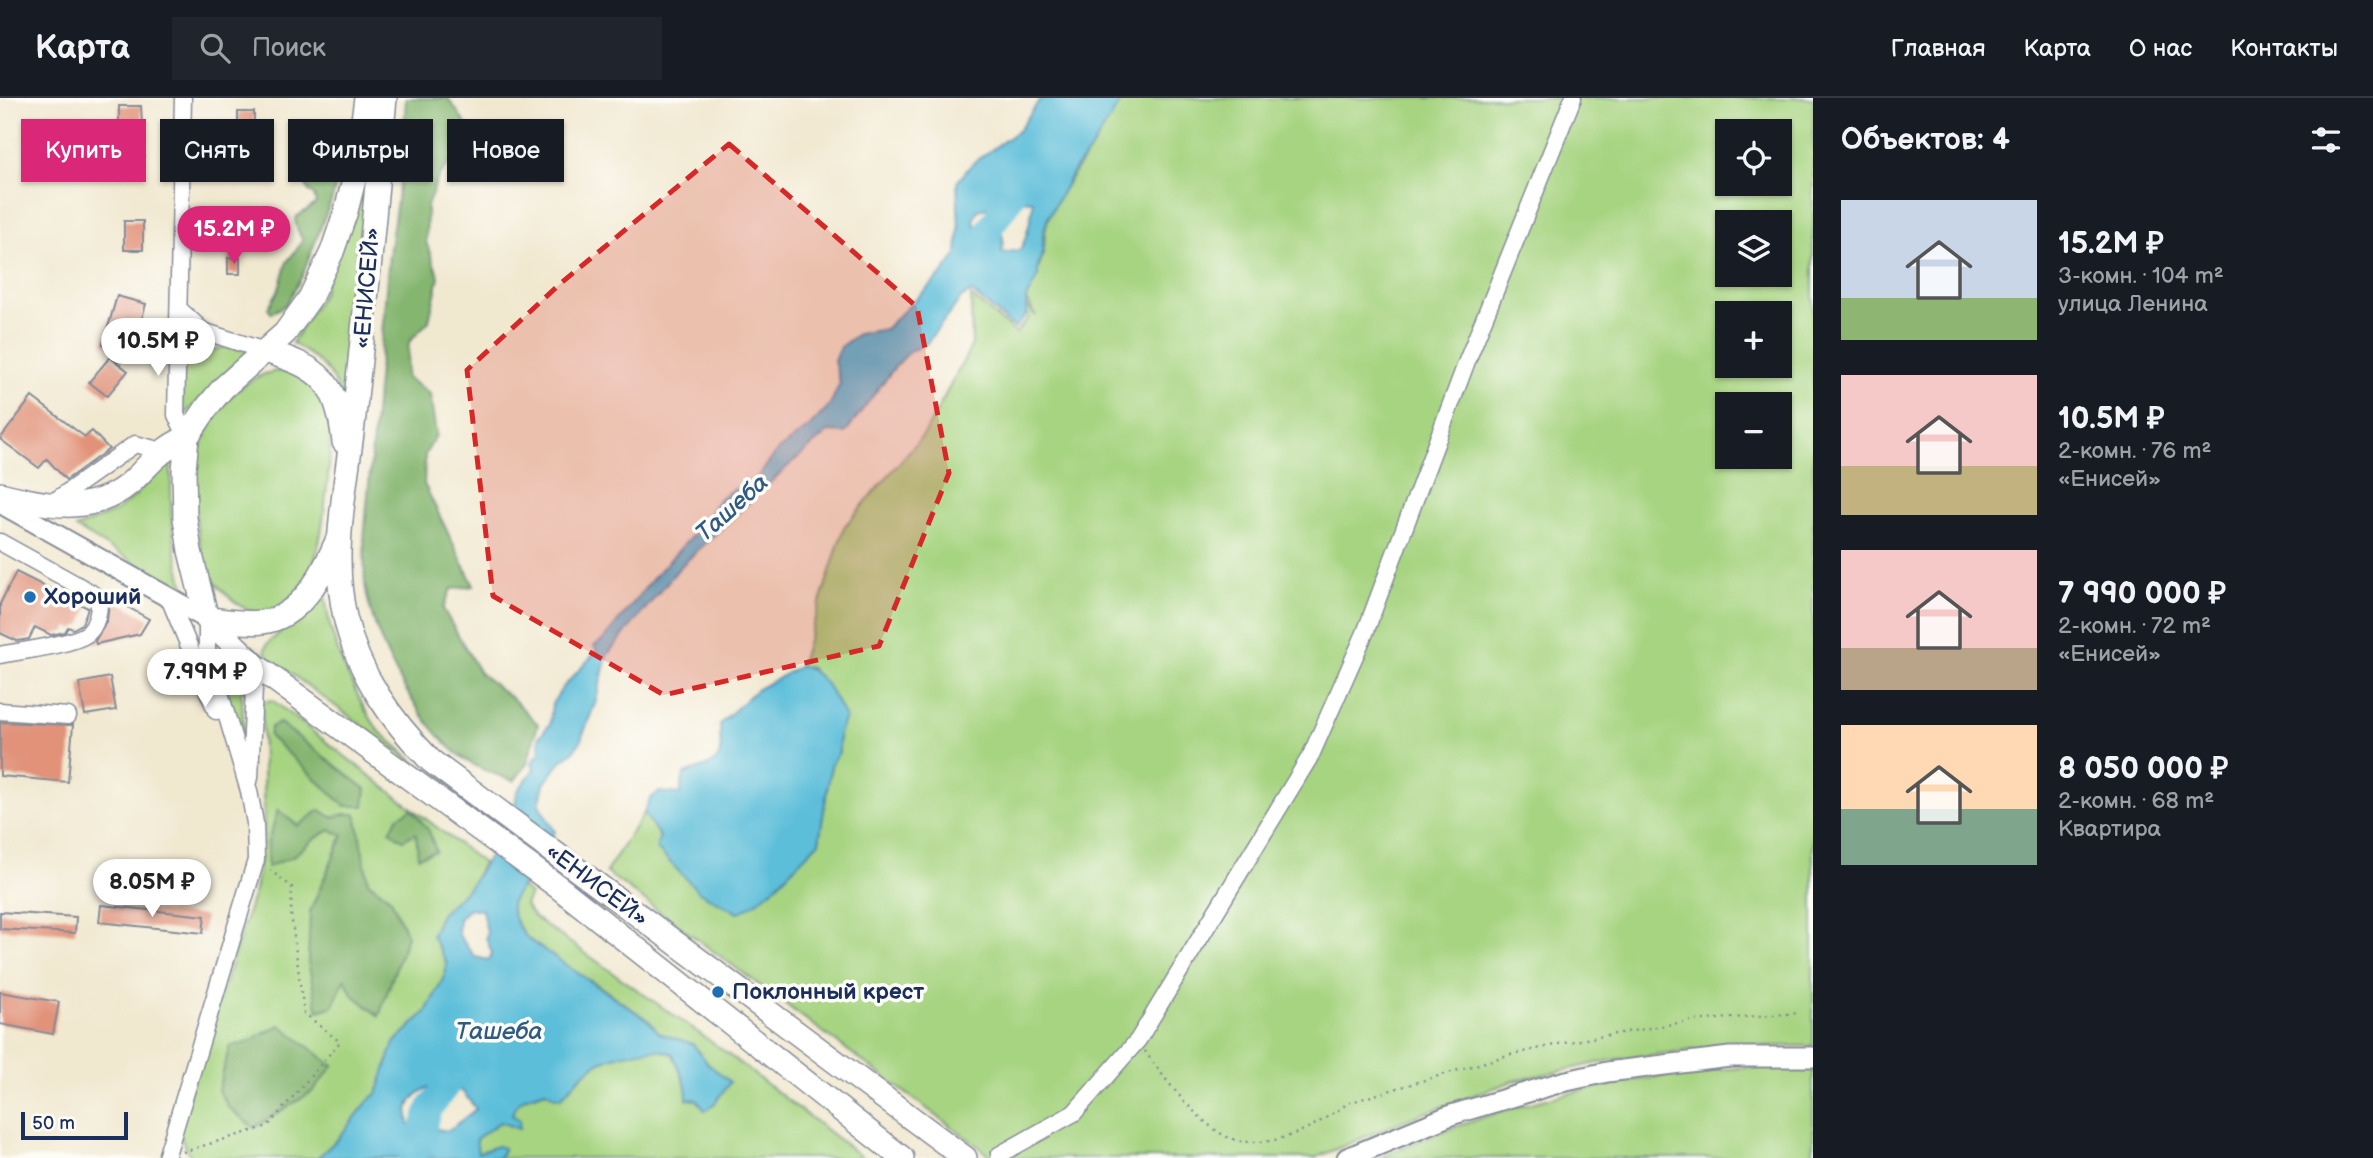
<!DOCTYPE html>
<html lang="ru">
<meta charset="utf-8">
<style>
body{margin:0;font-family:"Balsamiq Sans",sans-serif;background:#20242c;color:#f1f3f6;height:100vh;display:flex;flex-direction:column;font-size:26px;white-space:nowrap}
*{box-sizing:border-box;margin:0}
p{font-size:23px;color:#9ea1a6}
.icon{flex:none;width:38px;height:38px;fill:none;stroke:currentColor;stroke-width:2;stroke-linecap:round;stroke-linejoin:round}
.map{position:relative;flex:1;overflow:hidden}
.panel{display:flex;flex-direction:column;background:#171b24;width:560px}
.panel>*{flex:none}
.top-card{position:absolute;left:21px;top:21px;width:665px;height:63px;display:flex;gap:14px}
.fabs{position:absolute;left:1715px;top:21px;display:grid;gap:14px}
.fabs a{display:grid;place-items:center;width:77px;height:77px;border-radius:0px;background:#171b24;box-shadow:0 2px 5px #0004;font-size:35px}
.scale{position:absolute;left:21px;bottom:18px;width:107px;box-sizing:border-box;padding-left:7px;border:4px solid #1b2f5e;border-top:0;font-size:19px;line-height:24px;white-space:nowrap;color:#1b2f5e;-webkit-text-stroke:5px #fdfcf7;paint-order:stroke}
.price{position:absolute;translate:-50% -60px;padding:0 16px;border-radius:24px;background:#fff;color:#222;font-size:23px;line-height:46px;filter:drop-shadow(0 2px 4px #0008)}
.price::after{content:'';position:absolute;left:50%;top:42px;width:21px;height:16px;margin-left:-10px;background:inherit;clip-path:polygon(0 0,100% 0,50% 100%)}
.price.current{background:#db2777;color:#fff}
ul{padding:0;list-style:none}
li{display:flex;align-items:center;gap:21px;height:175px;padding:0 28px}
li span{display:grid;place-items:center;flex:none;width:196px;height:140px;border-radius:0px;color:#555}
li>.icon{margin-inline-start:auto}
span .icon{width:84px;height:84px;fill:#fffc;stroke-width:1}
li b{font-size:30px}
h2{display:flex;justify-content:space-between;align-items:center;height:84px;padding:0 28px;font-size:30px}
.tag{padding:0 24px;border-radius:0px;background:#171b24;box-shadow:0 2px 5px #0004;font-size:24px;line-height:63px}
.tag.current{background:#db2777;color:#fff}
header{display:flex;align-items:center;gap:42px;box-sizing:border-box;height:98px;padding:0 35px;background:#171b24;border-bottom:2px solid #363941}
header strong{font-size:33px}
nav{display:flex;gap:38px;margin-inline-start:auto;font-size:24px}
.search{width:490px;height:63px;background:#20242c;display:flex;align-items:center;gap:18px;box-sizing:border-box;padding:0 24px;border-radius:0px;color:#9ea1a6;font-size:26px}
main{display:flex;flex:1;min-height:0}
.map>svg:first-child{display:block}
.green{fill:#a7d481;stroke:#618270;stroke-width:2;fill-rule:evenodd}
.forest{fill:#85b66f;stroke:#507266;stroke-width:2}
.water{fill:#5bbed9;stroke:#3b769c;stroke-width:2;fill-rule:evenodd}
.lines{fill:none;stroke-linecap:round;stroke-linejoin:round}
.river{stroke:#5bbed9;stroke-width:26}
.building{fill:#e19279}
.minor-casing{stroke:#868c97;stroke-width:19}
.major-casing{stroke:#868c97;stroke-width:23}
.highway-casing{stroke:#868c97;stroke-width:26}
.path{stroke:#868c97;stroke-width:2.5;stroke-dasharray:2 5;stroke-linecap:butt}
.minor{stroke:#fff;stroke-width:16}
.major{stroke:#fff;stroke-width:19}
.highway{stroke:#fff;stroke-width:23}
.marked{fill:#d62828;fill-opacity:0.2;stroke:#d62828;stroke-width:5;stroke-dasharray:14 9;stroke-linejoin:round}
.poi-dot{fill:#1f6fb2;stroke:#fdfcf7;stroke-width:2.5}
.labels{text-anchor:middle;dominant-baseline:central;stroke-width:7;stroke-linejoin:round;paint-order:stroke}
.street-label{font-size:23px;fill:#1b2f5e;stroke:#fdfcf7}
.poi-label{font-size:23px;font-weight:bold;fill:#1b2f5e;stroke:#fdfcf7;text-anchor:start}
.water-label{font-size:24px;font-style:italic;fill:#2e5a83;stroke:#fdfcf7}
</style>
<header>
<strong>Карта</strong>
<div class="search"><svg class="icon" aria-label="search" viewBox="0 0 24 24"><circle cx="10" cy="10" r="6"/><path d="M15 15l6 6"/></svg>Поиск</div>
<nav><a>Главная</a><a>Карта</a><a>О нас</a><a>Контакты</a></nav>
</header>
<main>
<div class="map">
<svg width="1813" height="1060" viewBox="0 0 1813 1060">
<rect width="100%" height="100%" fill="#fdfcf7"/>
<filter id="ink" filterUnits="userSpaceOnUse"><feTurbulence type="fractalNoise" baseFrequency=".0143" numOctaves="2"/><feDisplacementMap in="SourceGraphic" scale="14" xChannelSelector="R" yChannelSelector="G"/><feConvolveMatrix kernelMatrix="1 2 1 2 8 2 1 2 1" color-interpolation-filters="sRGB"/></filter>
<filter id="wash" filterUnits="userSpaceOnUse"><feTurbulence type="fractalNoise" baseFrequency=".00686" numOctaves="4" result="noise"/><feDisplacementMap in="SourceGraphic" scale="28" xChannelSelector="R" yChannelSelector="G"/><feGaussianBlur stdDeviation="1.57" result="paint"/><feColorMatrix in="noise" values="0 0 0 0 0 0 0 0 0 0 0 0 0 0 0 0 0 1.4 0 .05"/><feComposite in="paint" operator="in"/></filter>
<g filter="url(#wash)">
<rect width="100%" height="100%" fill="#f1e8d0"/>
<path class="green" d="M1123 0H1813V948H1726L1612 962 1513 983 1405 1022 1315 1060H994L606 774 644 715 660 739 796 767 819 744 831 667 839 654V635L845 619 811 570 800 568 844 429 925 335 972 247 971 198 1016 235 1029 219 1024 205 1036 218 1026 200C1035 184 1038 173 1043 156 1046 143 1043 131 1049 119 1059 96 1074 75 1088 55 1100 37 1111 18 1123 0ZM1727 33H1780V86H1727ZM1727 124H1780V177H1727ZM1727 215H1780V268H1727ZM1727 306H1780V359H1727Z
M375 18 347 314C333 275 327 266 292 245L322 197Z
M228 248 248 253 181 320 182 261Z
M276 273C289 274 306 276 316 285 321 290 328 307 329 314 335 334 323 435 316 457 309 480 289 514 261 515 245 516 224 495 214 483 202 466 200 448 197 428 195 412 193 396 194 380 199 335 229 282 276 273Z
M171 356V412L175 450 185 494 76 430 115 414 135 398Z
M323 487 330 529 343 567 364 610 378 632 427 675 267 558 265 551 267 546 306 511Z
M233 572H240L244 633 241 634C234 617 218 588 233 572Z
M272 602 483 765 471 787 441 816 432 837 447 866 445 877 426 914 394 945 377 996 369 1002 337 1042 317 1060H192L177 1033 255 792 264 739 262 604ZM412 711 436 753 416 735 405 740ZM278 713 298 728C316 724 337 715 356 716L368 784 391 801 345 880 332 909 318 912 310 814 343 736 330 732 315 740 292 759ZM246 945 218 992 230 949Z
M520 788 530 796 525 807 534 819 720 950 863 1060H499L504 1051 497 1048 477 1055 476 1041 500 1024 507 1025 514 1009 523 1000 547 993 561 1000C586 971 597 960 635 954 654 951 655 949 673 956 679 973 687 983 687 1001L708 966 693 946 659 935 649 923 598 887 569 871 526 839 514 821 511 813V805Z
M1813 968V1060H1379C1515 998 1664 967 1813 968Z"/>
<path class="forest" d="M406 0H448L468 29 466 46 439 77 427 108 426 144 439 179 429 223 409 244 406 279 430 296 436 337 425 357 424 386 474 488 451 491 443 511 480 575 515 603 538 626 527 666 514 683C501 678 486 674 474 667 423 639 372 542 365 486 364 472 365 457 364 442L389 157 402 68Z
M337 48 342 56 333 98 302 178 286 207 271 215 268 210 278 193 287 164 303 143C287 112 298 122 316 105L314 97 309 93 305 85 325 77 329 66 326 51Z
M280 625 366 691 364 708H345L269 638 271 629Z
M412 711 429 733 436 753 418 759 416 735 403 742 390 733 398 719Z
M278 712 298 728 320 712 333 720 344 716H356L368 784 391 801 407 838 379 918 352 896 345 881 332 909 318 913 308 864 310 814 343 737 330 732 315 740 292 759 267 769 268 744Z
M280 927 333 968 313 993 254 1030 229 1010 218 992 230 948 246 945Z"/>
<path class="water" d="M1041 0H1123L1087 57 1075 70 1048 120 1043 136V154L1038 168V179L1026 200V217L1015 230 972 194 962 199 926 246 910 253 895 269 845 335 828 334 788 368 680 469 607 557 596 603 580 644 572 655 562 662 544 686 539 707 555 734 511 805C512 820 520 835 532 844L649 923 659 935 693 946 708 966 730 984 715 1005 705 1013 697 1002 687 1001C688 984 679 973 673 956 656 950 653 951 635 954 597 960 586 971 561 1000L553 998 546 993C532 998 517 998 512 1017L520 1022 519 1031 500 1024 476 1041 478 1055 497 1048 504 1050 499 1060H317L337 1042 369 1002 377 996 394 945 426 914 445 877 447 866 432 837 441 816 471 787 513 720 517 694 534 671 532 665 536 658 540 657 539 639 550 626 552 606 563 589 597 553 594 548 604 541 655 478 702 427 720 400 732 392 749 387 760 376 777 353 810 328 830 307 840 285 834 263 840 249 858 236 885 231 943 175 957 156 959 131 957 84 973 65 1019 32ZM1006 101 1033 103C1033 113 1026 144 1020 152L1002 155 1003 140 1000 132 983 133 975 129 974 120 978 112 987 110 995 114ZM469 810 482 812 487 834 486 840 492 855 489 862 475 859 458 836 459 821ZM444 983 463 994 476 1011 448 1033 409 1026C403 999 422 991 444 983Z
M800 568C824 573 834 599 845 619L839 635V654L831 667 819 744 774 790 757 804 738 815 699 794 656 750 660 739 644 715 650 701 659 694 680 696 684 676C722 663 722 666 720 626L756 592Z"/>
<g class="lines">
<path class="river" d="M969 160 1029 74
M412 1060 430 1010 470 956"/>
</g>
<g id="blocks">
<path class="building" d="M119 8H141L144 59H122V26H119Z
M238 14H254V31L238 30Z
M236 55H257V70H236Z
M80 56H107V67H80Z
M124 123H143V152H124Z
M228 160H240V176H228Z
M117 198 146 206 132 255 103 246Z
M110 259 128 273 107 298 89 284Z
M32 299 85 339 92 333 109 351 66 382 47 361 39 370 0 341Z
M16 474 88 510 82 526 73 531 68 529 65 534 51 537 35 529 29 541 17 543 0 535V506Z
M110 499 149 521 140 536 96 546 95 543 107 522Z
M110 579 116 612 85 617 79 585Z
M0 624 73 627 68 684 0 678Z
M101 807 205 818 203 835 99 824Z
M0 814 76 819 75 835 0 831Z
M0 894 59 904 53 936 0 926Z"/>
</g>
</g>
<g filter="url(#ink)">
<use href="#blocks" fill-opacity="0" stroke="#868c97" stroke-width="2"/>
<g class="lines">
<g class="minor-casing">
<path id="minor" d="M183 0 176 317 187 339
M179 211 203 233 265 253
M49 407 135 346 162 353
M0 444 90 494 98 500C101 511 96 529 87 536 72 547 20 553 0 557
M169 500 216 613
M0 613 68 618
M250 680 255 567
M999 1057 1074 1015 1138 942 1311 657 1365 535 1467 263 1573 0
M166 1060 256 762 255 725 249 693 207 551V521"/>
</g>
<g class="major-casing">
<path id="major" d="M0 405 207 521
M1347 1060 1451 1017 1562 984 1607 974 1730 959H1813"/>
</g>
<g class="highway-casing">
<path id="highway" d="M366 0 356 74 346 113 332 154 310 200 285 235 223 290 208 308 187 339 184 372 185 420 190 453 207 521 255 567 557 788 902 1060
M385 0C375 106 366 212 354 318 347 385 330 452 345 519 358 576 391 622 431 663L965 1060
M265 253C322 270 337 284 344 344
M0 396C44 407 91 418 129 386 141 376 151 362 164 353 171 347 179 343 187 339
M207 521C224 522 245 526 262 524 301 520 323 475 337 443"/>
</g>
<path class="path" d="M1145 953C1162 978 1204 1033 1233 1041 1273 1053 1317 1028 1348 1005L1505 958 1563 945 1690 923 1799 915
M183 1054 268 1028 340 944 304 915 291 816 292 789 270 772"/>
<use href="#minor" class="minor"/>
<use href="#major" class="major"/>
<use href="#highway" class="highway"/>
</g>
</g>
<path class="marked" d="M729 46 917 209 949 375 879 548 664 597 493 498 467 272 561 185Z"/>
<g class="poi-dot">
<circle cx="30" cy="499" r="7"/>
<circle cx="718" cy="894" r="7"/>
</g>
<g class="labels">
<g class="street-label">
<text transform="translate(367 190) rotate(-85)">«ЕНИСЕЙ»</text>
<text transform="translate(597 787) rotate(37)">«ЕНИСЕЙ»</text>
</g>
<g class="poi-label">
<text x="44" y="499">Хороший</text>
<text x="732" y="894">Поклонный крест</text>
</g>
<g class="water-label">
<text transform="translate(732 410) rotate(-42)">Ташеба</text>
<text x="499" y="933">Ташеба</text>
</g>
</g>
</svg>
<div class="fabs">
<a><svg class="icon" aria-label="locate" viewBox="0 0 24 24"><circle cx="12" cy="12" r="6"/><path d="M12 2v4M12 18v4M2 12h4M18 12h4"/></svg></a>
<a><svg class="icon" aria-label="layers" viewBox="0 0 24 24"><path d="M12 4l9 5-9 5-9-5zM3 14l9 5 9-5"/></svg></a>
<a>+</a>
<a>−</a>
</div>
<div class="scale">50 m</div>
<b class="price current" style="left:234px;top:168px">15.2M ₽</b>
<b class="price" style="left:158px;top:280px">10.5M ₽</b>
<b class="price" style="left:205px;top:611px">7.99M ₽</b>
<b class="price" style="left:152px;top:821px">8.05M ₽</b>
<div class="top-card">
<a class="tag current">Купить</a>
<a class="tag">Снять</a>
<a class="tag">Фильтры</a>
<a class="tag">Новое</a>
</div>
</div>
<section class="panel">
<h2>Объектов: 4<svg class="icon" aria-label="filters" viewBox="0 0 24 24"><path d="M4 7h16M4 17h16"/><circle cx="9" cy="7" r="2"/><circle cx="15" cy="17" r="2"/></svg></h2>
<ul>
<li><span style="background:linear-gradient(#c9d6e8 70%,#8fb573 0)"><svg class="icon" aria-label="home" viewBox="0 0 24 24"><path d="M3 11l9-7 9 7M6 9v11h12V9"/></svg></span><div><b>15.2M ₽</b><p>3-комн. · 104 m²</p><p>улица Ленина</p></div></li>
<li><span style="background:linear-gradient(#f6c9c9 65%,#c2b280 0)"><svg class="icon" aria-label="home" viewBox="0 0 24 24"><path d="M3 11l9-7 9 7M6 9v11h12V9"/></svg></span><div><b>10.5M ₽</b><p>2-комн. · 76 m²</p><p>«Енисей»</p></div></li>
<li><span style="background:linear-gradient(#f6c9c9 70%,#b9a48a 0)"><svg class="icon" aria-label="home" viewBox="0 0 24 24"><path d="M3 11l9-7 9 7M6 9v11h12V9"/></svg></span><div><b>7 990 000 ₽</b><p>2-комн. · 72 m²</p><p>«Енисей»</p></div></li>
<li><span style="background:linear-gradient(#ffd9b3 60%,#7fa58c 0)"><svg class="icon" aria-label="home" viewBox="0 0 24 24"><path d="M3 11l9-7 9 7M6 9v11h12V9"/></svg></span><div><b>8 050 000 ₽</b><p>2-комн. · 68 m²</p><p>Квартира</p></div></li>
</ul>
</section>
</main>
